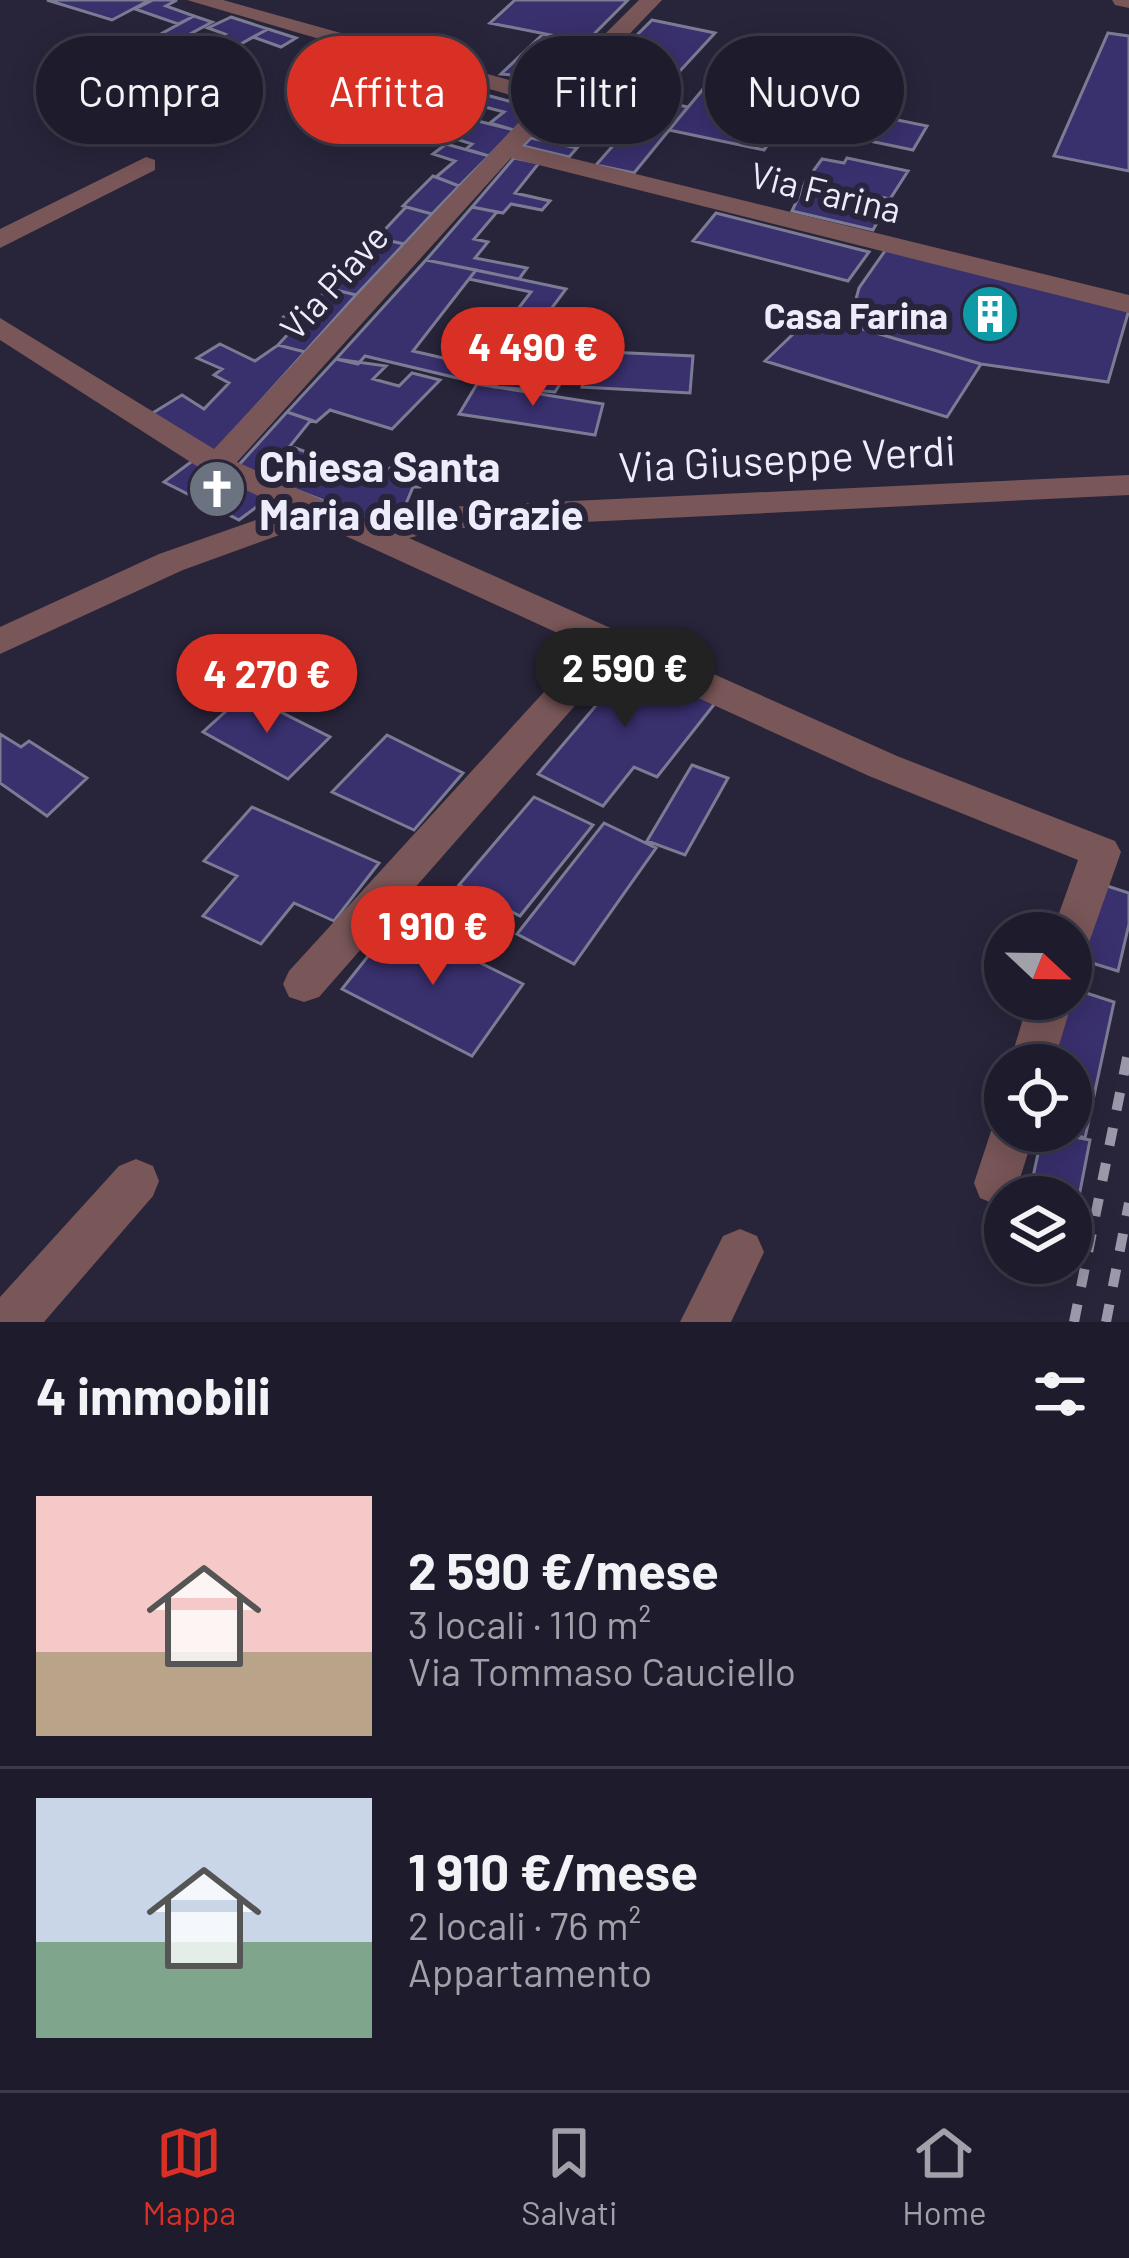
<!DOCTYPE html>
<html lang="it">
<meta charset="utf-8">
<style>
body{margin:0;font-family:Barlow,sans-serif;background:#2b2938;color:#f1f3f6;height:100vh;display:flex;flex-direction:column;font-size:45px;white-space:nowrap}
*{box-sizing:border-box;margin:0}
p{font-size:39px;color:#a1a1a9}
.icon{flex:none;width:66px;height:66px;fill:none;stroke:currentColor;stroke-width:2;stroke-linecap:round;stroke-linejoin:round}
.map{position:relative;height:1322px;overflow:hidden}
.panel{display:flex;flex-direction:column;background:#1e1c2c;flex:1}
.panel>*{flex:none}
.hud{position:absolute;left:36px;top:36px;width:1059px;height:108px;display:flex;gap:24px}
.needle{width:78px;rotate:112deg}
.controls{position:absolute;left:984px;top:912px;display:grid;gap:24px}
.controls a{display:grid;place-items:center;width:108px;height:108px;border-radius:50%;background:#1e1c2c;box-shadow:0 6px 30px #0003,0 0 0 3px #3c3a48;font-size:60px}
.price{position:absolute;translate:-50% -102px;padding:0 27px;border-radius:42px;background:#d93025;color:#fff;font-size:39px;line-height:78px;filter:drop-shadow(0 3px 6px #0008)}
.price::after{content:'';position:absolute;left:50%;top:72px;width:36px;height:27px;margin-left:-18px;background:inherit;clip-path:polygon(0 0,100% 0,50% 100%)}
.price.current{background:#222;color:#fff}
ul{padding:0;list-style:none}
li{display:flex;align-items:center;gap:36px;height:300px;padding:0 36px}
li+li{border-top:3px solid #3c3a48}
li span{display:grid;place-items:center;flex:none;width:336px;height:240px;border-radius:0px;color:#555}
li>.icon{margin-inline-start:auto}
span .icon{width:144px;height:144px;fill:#fffc;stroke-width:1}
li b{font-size:51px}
h2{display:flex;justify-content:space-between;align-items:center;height:144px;padding:0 36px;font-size:51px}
.chip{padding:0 42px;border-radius:54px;background:#1e1c2c;box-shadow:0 6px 30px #0003,0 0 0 3px #3c3a48;font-size:42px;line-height:108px}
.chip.current{background:#d93025;color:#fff}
.dock{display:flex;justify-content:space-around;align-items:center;height:168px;border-top:3px solid #3c3a48;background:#1e1c2c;font-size:33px;color:#a1a1a9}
.dock a{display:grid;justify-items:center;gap:6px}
.dock .current{color:#d93025}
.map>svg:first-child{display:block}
.building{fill:#39306e;stroke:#7b7b94;stroke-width:3}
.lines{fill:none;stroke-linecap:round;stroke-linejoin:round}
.minor{fill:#795657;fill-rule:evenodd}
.rail{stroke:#9a98a9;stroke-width:10;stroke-dasharray:18 18;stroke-linecap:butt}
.labels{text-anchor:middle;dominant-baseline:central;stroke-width:12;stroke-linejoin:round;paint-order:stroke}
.far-street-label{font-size:36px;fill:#edecfa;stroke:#28253b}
.far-poi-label{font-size:36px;font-weight:bold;fill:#edecfa;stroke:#28253b;text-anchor:end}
.street-label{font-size:42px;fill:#edecfa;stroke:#28253b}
.poi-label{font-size:42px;font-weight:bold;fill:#edecfa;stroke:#28253b;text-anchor:start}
</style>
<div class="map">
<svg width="1129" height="1322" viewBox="0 0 1129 1322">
<rect width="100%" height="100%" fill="#28253b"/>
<path class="building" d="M47 0H150L112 20Z
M153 0H177L166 6 194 16 178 24 135 9Z
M515 0H628L586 42 490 23Z
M194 16 212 22 166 47 148 41Z
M231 17 268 29 235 47 215 40 225 34 208 28Z
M652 20 715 33 678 73 613 59Z
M268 29 296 38 281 47 253 37Z
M1108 33 1129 36V171L1054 156Z
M543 34 580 41 543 78 501 74Z
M330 46 356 53 345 61 359 64 343 76 315 70 294 73Z
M613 59 655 68 621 104 577 94Z
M388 65 425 77 369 115 330 102Z
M425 77 475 92 462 101 412 86Z
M709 82 800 100 764 150 669 130Z
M475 92 535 108 514 130 490 123 504 112 462 101Z
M577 94 621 104 599 129 551 118Z
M653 100 688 107 634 173 596 165Z
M800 100 927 126 913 150 783 123Z
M551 118 599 129 584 144 535 133Z
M478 121 514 130 489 156 466 149 472 144 456 139Z
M531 138 577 148 569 157 523 146Z
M446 144 489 156 459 186 436 177 455 161 433 154Z
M514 158 539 163 515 193 550 201 542 210 511 204 503 213 472 207Z
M847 158 908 171 890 199 806 181 822 159 844 163Z
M433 176 459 186 432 214 403 206Z
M806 181 890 199 873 230 792 211Z
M406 207 432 214 404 244 377 238Z
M472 207 497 212 474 239 488 242 475 258 527 268 519 279 426 260Z
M716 213 869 252 848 281 693 241Z
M377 238 404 244 356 295 328 288Z
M887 248 1129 310 1108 382 981 364 849 325 859 288Z
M426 260 476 270 413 351 504 372 495 387 365 356 358 364 336 359Z
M476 270 566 289 504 372 475 365 531 292 469 279Z
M328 288 356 295 305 352 278 345 289 333 276 323 296 307 307 311Z
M813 315 849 325 981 364 947 417 765 361Z
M532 334 550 342 532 368 565 376 555 392 495 387Z
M220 344 255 361 278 345 305 352 213 454 151 414 182 395 204 409 229 383 214 375 222 369 197 358Z
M587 351 693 356 690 393 582 387Z
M336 359 386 366 373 379 399 386 412 373 440 380 392 429 330 410 316 422 287 412Z
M477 384 603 404 595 435 459 414Z
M287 412 311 420 290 446 379 479 402 456 433 465 420 487H413L400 518 365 517 237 467Z
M195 459 270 497 239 520 164 482Z
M607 654 716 702 657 777 634 767 603 806 538 774 604 696 580 685Z
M245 694 330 737 288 779 203 732Z
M0 734 21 747 29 741 87 778 47 816 0 783Z
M387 735 463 773 414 830 332 792Z
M692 765 728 778 685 855 647 841Z
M534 797 593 825 520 916 459 885Z
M252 807 379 863 334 921 294 903 261 944 203 916 237 876 204 861Z
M604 823 656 848 574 964 517 934Z
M1101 884 1129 893V924L1118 971 1082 960Z
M396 921 523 984 472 1056 342 989Z
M1071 988 1114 1002 1085 1138 1063 1131H1071V1065H1049Z
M1043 1131 1090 1140 1076 1212 1071 1197 1029 1195Z"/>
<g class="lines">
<path class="minor" d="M187 0H223L548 91 639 0H662L522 146 1129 295V313L511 158 237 462 378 525 445 507 1129 475V495L445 529 409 538 897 756 1115 841 1121 852 1086 951 1071 956V933H1052L1078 860 869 776 615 660 319 997 304 1002 289 997 283 984 289 971 586 646 315 522 183 570 0 654V627L159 554 287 509 206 472 0 340V318L214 449 537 103Z
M1112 0H1129V8L1115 5Z
M146 157 155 160V170L0 248V229Z
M1071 996 1073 999 1053 1065H1009L1029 999Z
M1005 1113V1131H1035L1014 1197 997 1205 980 1198 974 1183 996 1116Z
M136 1159 153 1166 159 1181 153 1196 44 1322H0V1297L119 1166Z
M740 1229 757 1236 764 1252 731 1322H680L723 1236Z"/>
<path class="rail" d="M1074 1322 1129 1048
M1106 1322 1129 1203"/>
</g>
<defs>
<g id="building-disc" transform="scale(3)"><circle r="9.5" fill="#0f9aa8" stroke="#28253b"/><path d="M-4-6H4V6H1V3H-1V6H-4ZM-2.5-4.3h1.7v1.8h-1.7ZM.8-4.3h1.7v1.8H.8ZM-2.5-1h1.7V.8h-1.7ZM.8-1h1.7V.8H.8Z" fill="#fff"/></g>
<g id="church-disc" transform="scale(3)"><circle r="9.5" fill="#6b7280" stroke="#28253b"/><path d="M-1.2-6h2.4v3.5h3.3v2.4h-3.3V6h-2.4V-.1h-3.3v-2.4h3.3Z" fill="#fff"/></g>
</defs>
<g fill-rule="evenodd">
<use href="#building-disc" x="990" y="314"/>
<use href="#church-disc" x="217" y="489"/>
</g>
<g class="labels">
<g class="far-street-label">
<text transform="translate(826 191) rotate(14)">Via Farina</text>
<text transform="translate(333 281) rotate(-48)">Via Piave</text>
</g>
<g class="far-poi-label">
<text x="948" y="314">Casa Farina</text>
</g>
<g class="street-label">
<text transform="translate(787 457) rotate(-3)">Via Giuseppe Verdi</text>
</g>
<g class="poi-label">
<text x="259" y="465">Chiesa Santa<tspan x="259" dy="48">Maria delle Grazie</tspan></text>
</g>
</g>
</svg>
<div class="controls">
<a><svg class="needle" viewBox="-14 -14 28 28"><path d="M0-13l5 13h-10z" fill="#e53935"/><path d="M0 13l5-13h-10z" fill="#a1a1a9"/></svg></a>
<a><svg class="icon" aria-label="locate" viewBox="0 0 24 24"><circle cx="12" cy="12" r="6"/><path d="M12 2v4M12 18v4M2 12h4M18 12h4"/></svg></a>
<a><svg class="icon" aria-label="layers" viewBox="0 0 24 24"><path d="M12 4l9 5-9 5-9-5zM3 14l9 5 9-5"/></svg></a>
</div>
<b class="price" style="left:533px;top:409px">4 490 €</b>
<b class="price current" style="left:625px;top:730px">2 590 €</b>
<b class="price" style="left:267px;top:736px">4 270 €</b>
<b class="price" style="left:433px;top:988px">1 910 €</b>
<div class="hud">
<a class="chip">Compra</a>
<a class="chip current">Affitta</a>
<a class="chip">Filtri</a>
<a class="chip">Nuovo</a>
</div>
</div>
<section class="panel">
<h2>4 immobili<svg class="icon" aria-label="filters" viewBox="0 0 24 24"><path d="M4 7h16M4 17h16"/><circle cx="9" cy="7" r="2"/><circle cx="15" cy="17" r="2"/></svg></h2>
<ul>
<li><span style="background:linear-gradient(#f6c9c9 65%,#b9a48a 0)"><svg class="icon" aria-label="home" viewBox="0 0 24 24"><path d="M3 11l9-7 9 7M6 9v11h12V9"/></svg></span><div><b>2 590 €/mese</b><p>3 locali · 110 m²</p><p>Via Tommaso Cauciello</p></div></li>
<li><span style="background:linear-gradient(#c9d6e8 60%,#7fa58c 0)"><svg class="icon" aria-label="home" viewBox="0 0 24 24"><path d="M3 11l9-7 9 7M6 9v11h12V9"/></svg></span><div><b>1 910 €/mese</b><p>2 locali · 76 m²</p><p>Appartamento</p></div></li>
</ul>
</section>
<nav class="dock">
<a class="current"><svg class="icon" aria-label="map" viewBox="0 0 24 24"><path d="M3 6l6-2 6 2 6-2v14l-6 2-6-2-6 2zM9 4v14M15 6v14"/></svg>Mappa</a>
<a><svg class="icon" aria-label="saved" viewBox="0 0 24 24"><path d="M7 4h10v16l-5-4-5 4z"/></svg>Salvati</a>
<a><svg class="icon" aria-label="home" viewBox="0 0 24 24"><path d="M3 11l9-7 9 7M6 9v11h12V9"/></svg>Home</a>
</nav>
